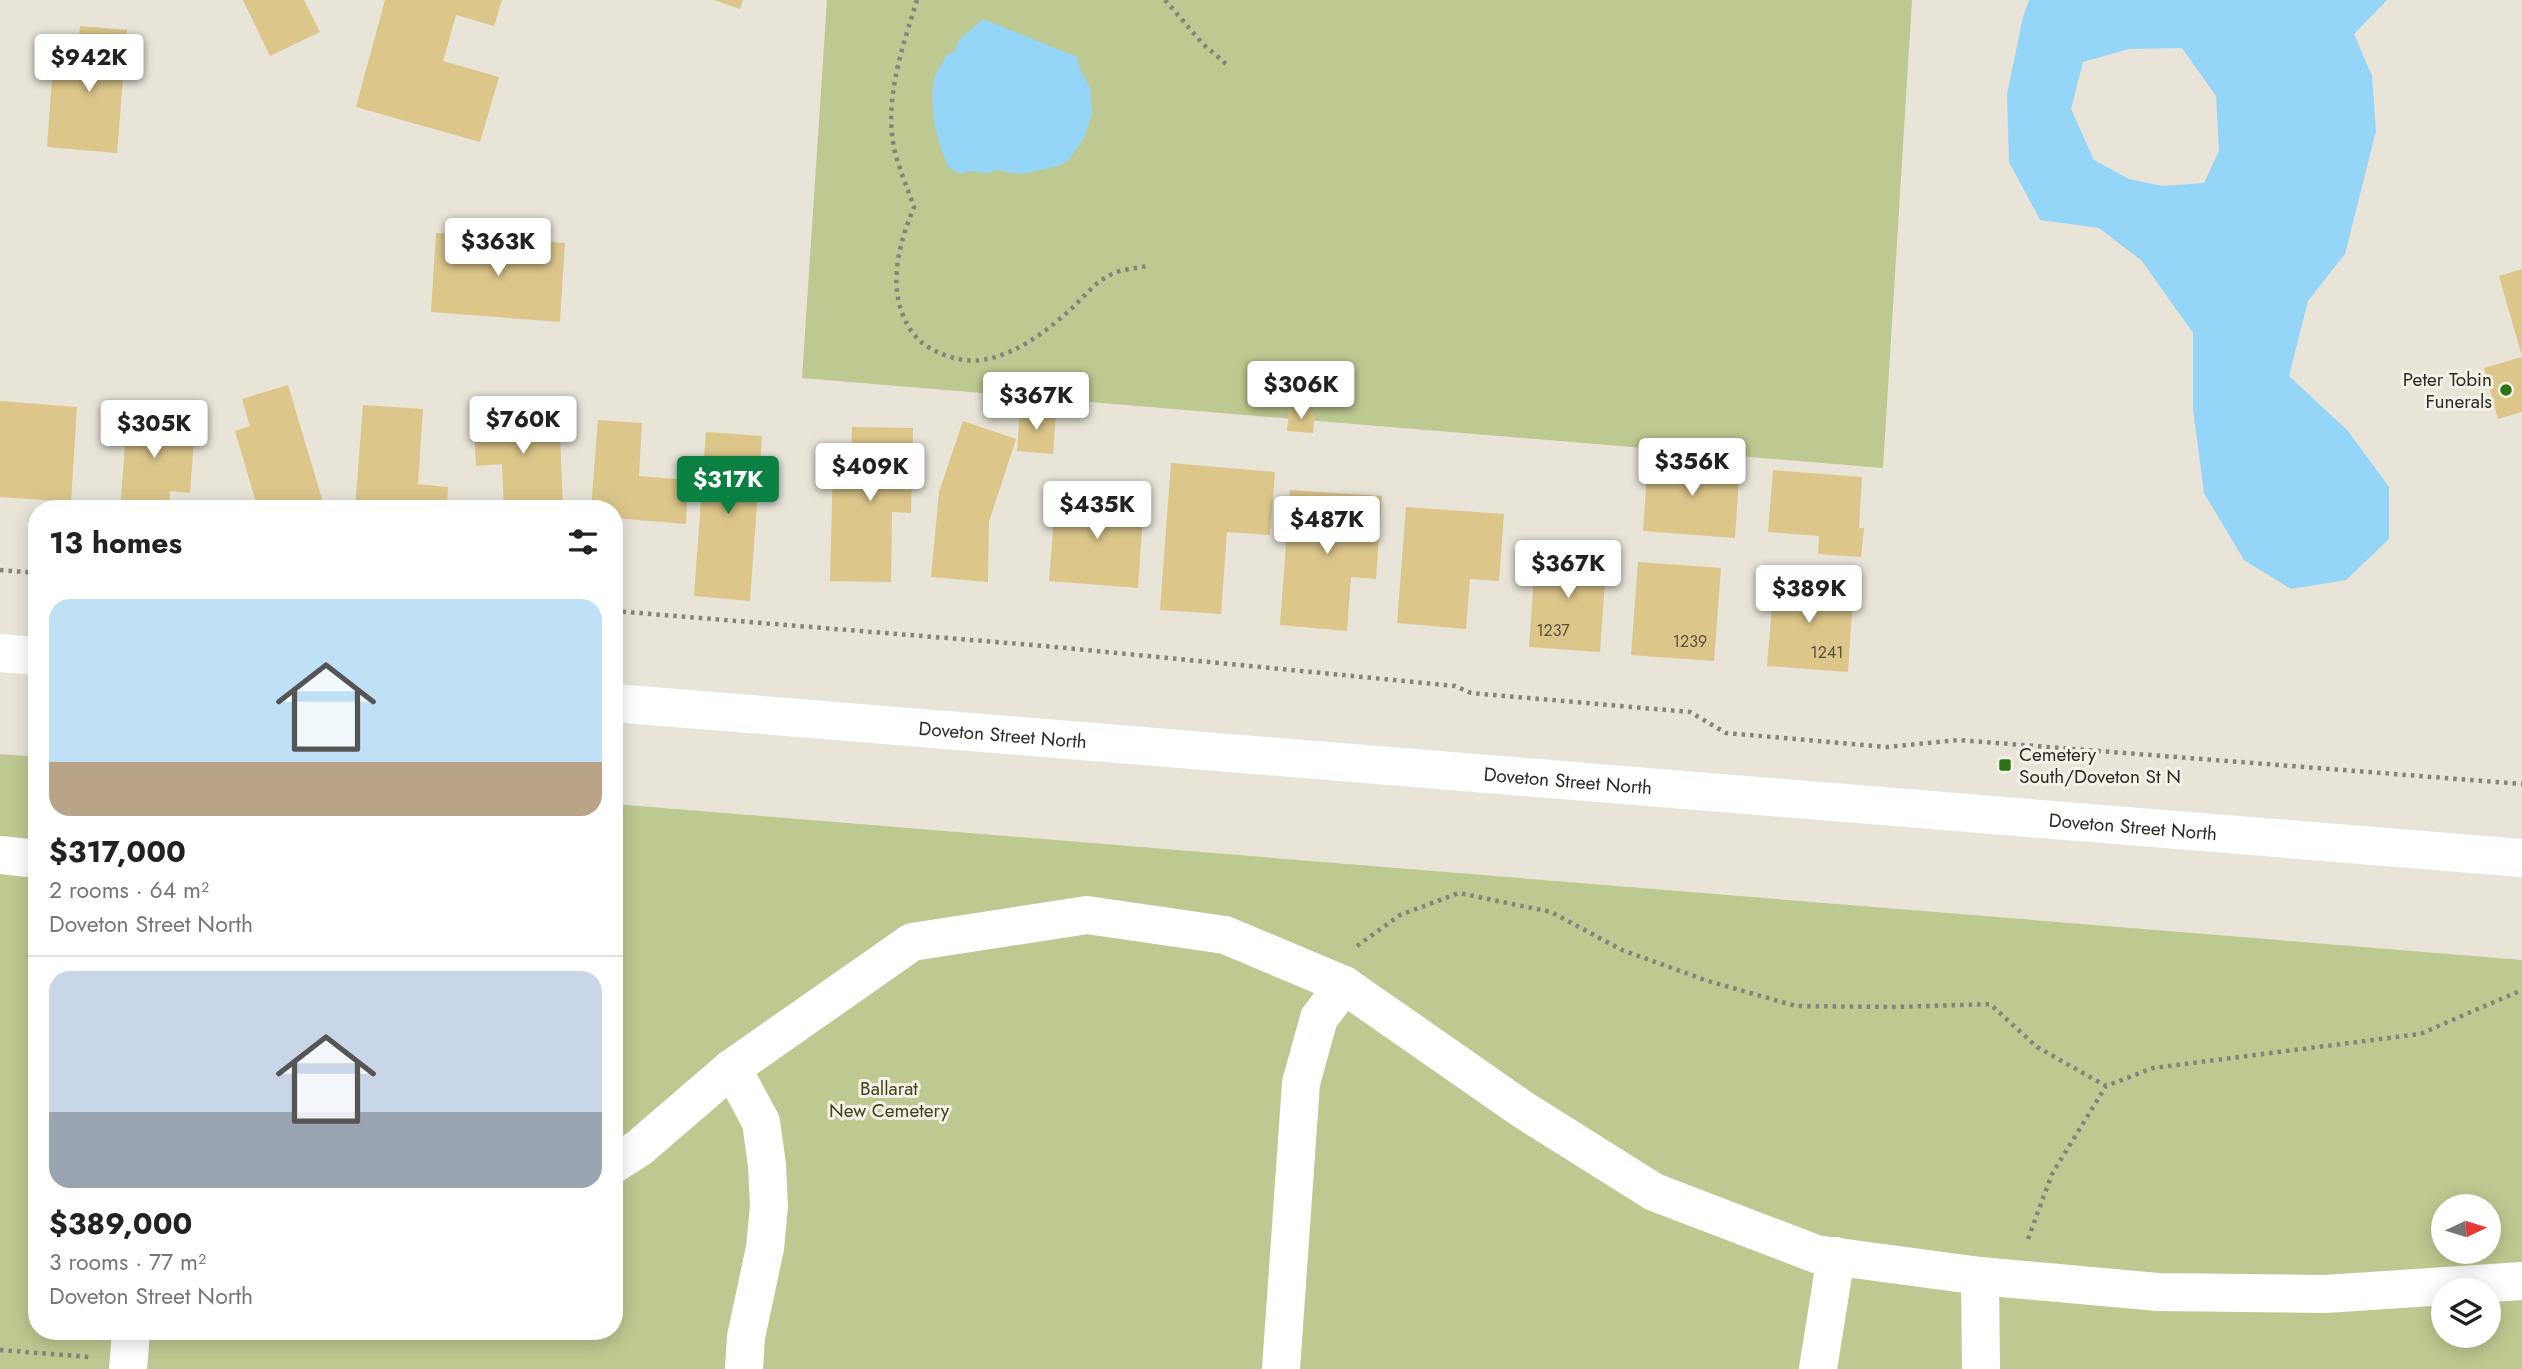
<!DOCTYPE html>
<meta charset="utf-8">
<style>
body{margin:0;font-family:Jost,sans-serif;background:#f2f2f2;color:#222;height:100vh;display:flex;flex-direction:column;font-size:26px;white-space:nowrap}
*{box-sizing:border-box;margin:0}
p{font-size:23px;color:#767676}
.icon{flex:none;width:38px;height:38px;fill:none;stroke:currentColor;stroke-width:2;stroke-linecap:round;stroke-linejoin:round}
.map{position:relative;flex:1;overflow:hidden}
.side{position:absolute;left:28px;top:500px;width:595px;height:840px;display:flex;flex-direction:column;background:#fff;border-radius:28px;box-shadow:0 4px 18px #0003}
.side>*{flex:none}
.needle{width:46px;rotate:86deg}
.fabs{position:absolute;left:2431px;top:1194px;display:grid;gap:14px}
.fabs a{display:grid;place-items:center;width:70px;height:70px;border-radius:50%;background:#fff;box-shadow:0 4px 18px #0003;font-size:35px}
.price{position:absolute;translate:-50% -60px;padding:0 16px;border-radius:7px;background:#fff;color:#222;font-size:23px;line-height:46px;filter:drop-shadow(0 2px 4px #0008)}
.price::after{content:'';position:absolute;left:50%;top:42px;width:21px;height:16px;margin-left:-10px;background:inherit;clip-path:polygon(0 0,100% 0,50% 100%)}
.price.selected{background:#0b8043;color:#fff}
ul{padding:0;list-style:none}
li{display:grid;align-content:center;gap:14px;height:371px;padding:0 21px}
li+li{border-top:2px solid #e0e0e0}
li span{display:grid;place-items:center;height:217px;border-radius:21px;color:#555}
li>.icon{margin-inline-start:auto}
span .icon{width:126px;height:126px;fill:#fffc;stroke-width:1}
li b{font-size:30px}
h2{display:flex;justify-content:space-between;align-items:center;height:84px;padding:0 21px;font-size:30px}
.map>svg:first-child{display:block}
.green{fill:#bec991;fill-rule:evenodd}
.water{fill:#94d5f8;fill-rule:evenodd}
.building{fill:#dcc68a}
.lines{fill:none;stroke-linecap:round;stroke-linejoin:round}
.path{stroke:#86837b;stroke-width:4.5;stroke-dasharray:3.5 5;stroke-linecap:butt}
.minor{stroke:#fff;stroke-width:38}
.poi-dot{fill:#2d7313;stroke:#f6f1e6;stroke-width:2.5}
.labels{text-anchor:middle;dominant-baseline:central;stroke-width:6;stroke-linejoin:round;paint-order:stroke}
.number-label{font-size:16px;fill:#58513f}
.poi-label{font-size:19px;fill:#2c2a26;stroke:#f6f1e6;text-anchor:end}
.street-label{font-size:19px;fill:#2c2a26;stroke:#f6f1e6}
.park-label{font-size:19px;fill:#3d4316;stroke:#f6f1e6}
</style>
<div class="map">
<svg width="2522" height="1369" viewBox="0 0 2522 1369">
<rect width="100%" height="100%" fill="#e8e4d8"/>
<path class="green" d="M827 0H1912L1883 468 802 378Z
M0 754 37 757V1332H614V804L2522 960V1369H0ZM2443 1206H2488V1251H2443ZM2443 1290H2488V1335H2443Z"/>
<path class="water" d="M2029 0H2387L2354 34 2372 76 2376 131 2345 254 2308 301 2289 376 2348 431 2389 487V539L2346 580 2291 589 2244 560 2204 493 2193 409V333L2142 261 2099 228 2040 220 2009 162 2007 94 2023 17ZM2182 48 2216 96 2219 151 2204 183 2163 186 2129 179 2094 160 2071 109 2083 62 2129 49Z
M983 19 1077 57 1080 69 1090 88 1092 114 1084 138 1069 160 1058 166 1032 172 1018 174 997 170 988 173 969 171 961 174 949 168C937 142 929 109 934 80 936 69 944 64 946 55L954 52 959 40Z"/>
<path class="building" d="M243 0H304L320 32 270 56Z
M385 0H502L494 26 456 15 443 61 499 77 480 142 356 107Z
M714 0H743L740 9Z
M80 26 127 30 117 153 47 147 53 65 77 67Z
M436 233 565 243 560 322 431 312Z
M2522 269V353H2521L2499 276Z
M2522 357V412L2498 419 2484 368Z
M288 385 325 509H258L235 431 250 426 242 399Z
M0 401 77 407 71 502 0 497Z
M363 405 423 409 418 484 448 487 447 509H355Z
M128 408 178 412 176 437 194 439 190 493 170 491 169 509H120Z
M559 410 563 509H504L502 464 476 466 473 413Z
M1289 410 1315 412 1313 433 1287 431Z
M1020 411 1056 414 1053 454 1017 451Z
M598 420 642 423 639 476 688 480 686 524 614 518V509H591Z
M963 421 1016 439 989 522 988 582 931 577 939 492Z
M852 427 913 428 911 513 892 512 891 582 830 581 833 467 851 468Z
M706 432 762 436 750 601 694 596Z
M1648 457 1740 464 1735 538 1643 531Z
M1171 463 1275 472 1270 535 1227 532 1221 614 1160 610Z
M1773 470 1862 477 1859 528H1864L1861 557 1818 554 1819 536 1768 532Z
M1290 490 1382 496 1376 579 1351 577 1347 631 1280 625Z
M1056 493 1144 500 1138 588 1049 581Z
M1406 507 1504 514 1499 581 1470 579 1466 629 1397 623Z
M1536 549 1607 553 1600 652 1529 647Z
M1638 562 1721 568 1714 661 1631 655Z
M1775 571 1821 574 1819 595 1853 597 1848 672 1767 666Z"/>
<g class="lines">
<path class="path" d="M917 0C902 48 882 105 896 156 901 173 908 190 914 207 898 246 886 291 910 329 919 343 932 351 948 356 992 373 1039 338 1070 310 1083 298 1094 283 1110 275 1120 269 1135 269 1146 266
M1165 0 1203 44 1226 64
M0 570 37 573
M614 611 1045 646 1455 686 1471 693 1690 712 1726 733 1887 747 1958 740 2522 784
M1357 946 1400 915 1459 893 1551 912 1622 950 1708 981 1796 1006 1896 1007 1990 1004 2037 1047 2106 1086
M2028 1239 2052 1174 2106 1086 2153 1068 2420 1034 2522 990
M0 1350 89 1357"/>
<g class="minor">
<path d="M0 653 37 656"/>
<path id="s1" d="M614 703 2522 858"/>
<path d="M0 855 37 859"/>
<path d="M732 1068 761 1122 767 1165 769 1206 765 1248 746 1337 744 1369"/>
<path d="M614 1164 639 1148 732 1068 912 942 1087 915 1225 935 1344 985 1522 1109 1654 1192 1816 1254 1980 1276 2158 1292 2325 1294 2522 1281"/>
<path d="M1980 1276 1981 1369"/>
<path d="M128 1369 131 1332"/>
<path d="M1281 1369 1301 1083 1319 1018 1344 985"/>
<path d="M1818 1369 1836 1256"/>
</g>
</g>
<g class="poi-dot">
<circle cx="2506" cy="390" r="7"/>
<rect x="1998" y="758" width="14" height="14" rx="3.5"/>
</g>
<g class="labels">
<g class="number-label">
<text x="1553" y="630">1237</text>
<text x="1690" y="641">1239</text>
<text x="1827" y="652">1241</text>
</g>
<g class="poi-label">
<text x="2492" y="379">Peter Tobin<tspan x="2492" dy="22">Funerals</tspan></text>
<text x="2019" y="754" text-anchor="start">Cemetery<tspan x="2019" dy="22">South/Doveton St N</tspan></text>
</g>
<g class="street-label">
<text stroke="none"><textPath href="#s1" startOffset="390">Doveton Street North</textPath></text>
<text stroke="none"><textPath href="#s1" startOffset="957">Doveton Street North</textPath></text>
<text stroke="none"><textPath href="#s1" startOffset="1524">Doveton Street North</textPath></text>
</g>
<g class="park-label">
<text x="889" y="1088">Ballarat<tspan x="889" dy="22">New Cemetery</tspan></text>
</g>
</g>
</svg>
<div class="fabs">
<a><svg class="needle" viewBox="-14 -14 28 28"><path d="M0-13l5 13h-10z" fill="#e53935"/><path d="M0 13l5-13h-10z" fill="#767676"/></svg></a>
<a><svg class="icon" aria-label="layers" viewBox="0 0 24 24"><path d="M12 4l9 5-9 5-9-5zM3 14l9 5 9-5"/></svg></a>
</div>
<b class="price" style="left:89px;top:94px">$942K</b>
<b class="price" style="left:498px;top:278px">$363K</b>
<b class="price" style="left:1301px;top:421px">$306K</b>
<b class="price" style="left:1036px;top:432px">$367K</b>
<b class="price" style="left:523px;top:456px">$760K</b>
<b class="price" style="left:154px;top:460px">$305K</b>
<b class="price" style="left:1692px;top:498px">$356K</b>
<b class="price" style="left:870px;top:503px">$409K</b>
<b class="price selected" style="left:728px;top:516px">$317K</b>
<b class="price" style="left:1097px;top:541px">$435K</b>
<b class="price" style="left:1327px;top:556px">$487K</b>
<b class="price" style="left:1568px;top:600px">$367K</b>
<b class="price" style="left:1809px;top:625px">$389K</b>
<section class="side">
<h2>13 homes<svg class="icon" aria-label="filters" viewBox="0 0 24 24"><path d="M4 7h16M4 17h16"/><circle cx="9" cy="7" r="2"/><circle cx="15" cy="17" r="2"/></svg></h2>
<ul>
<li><span style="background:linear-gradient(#bfe0f5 75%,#b9a48a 0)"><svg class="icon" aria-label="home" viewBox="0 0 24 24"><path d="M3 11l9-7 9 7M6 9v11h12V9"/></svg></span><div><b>$317,000</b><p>2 rooms · 64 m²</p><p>Doveton Street North</p></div></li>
<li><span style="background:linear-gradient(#c9d6e8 65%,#9aa5b1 0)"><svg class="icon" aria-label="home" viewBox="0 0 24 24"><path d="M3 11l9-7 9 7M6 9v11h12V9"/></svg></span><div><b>$389,000</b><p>3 rooms · 77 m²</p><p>Doveton Street North</p></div></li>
</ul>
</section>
</div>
